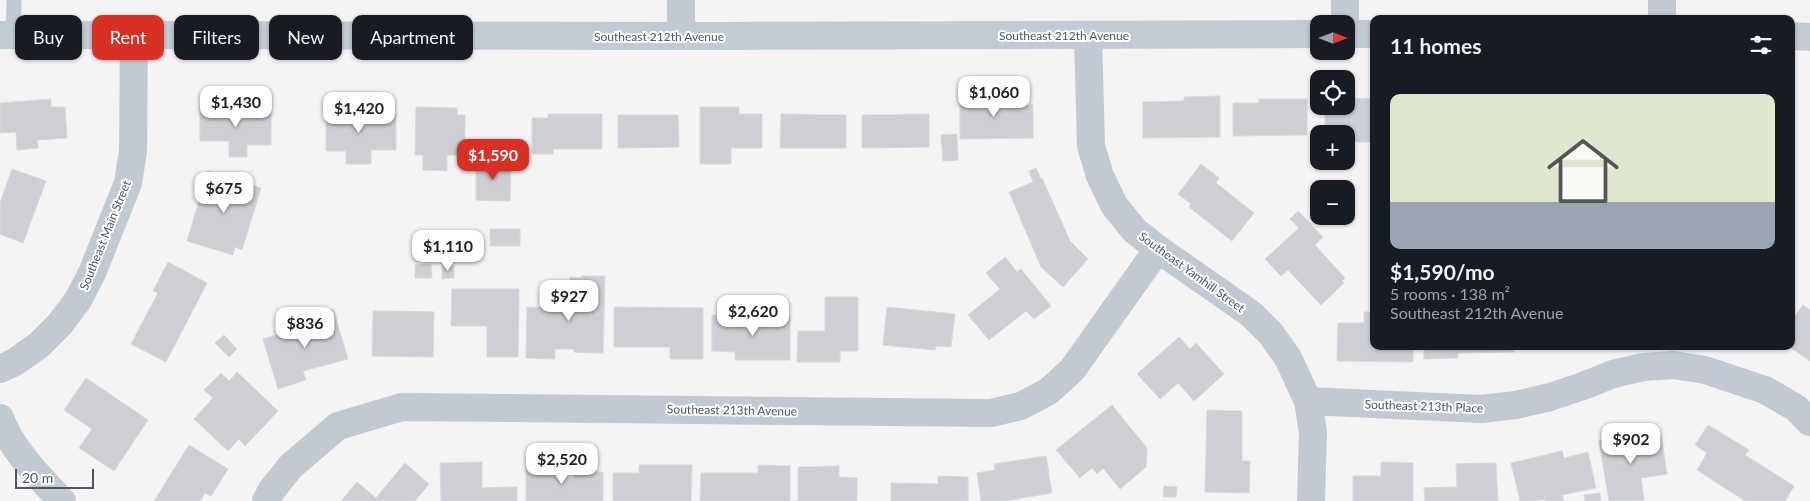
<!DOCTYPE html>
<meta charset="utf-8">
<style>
body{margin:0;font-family:Lato,sans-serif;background:#20242c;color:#f1f3f6;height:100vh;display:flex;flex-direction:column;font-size:19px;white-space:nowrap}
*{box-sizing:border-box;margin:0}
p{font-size:16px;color:#9ea1a6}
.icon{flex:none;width:28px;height:28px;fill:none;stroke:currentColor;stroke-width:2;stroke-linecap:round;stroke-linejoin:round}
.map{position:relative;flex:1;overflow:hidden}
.side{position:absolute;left:1370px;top:15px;width:425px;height:335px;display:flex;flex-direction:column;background:#171b24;border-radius:10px;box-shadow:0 1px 4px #0004}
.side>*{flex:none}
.hud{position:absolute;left:15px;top:15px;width:475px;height:45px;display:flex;gap:10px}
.needle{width:32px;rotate:90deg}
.controls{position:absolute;left:1310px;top:15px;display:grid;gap:10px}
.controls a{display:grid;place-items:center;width:45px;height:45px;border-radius:10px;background:#171b24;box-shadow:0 1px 4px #0004;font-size:25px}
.scale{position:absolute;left:15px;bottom:12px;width:79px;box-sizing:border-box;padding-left:5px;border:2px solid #4a5661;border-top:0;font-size:14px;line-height:18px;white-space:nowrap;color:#4a5661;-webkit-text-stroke:4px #fff;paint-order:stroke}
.price{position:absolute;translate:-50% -42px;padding:0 11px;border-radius:10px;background:#fff;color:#222;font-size:16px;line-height:32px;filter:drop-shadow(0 1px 2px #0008)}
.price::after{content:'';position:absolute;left:50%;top:30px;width:15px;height:11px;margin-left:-8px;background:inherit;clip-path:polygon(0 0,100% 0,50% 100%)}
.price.current{background:#d93025;color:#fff}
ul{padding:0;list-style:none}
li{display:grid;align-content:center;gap:10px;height:265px;padding:0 20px}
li+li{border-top:1px solid #363941}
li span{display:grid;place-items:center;height:155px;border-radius:10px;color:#555}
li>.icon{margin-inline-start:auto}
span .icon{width:90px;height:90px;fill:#fffc;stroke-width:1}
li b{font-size:21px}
h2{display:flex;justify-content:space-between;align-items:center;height:60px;padding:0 20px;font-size:21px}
.pill{padding:0 18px;border-radius:10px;background:#171b24;box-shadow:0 1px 4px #0004;font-size:18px;line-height:45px}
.pill.current{background:#d93025;color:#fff}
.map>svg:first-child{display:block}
.building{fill:#cdcfd5;stroke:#d7d9de}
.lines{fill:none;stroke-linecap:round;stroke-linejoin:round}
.lane{stroke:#c1cad2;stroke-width:15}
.street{stroke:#c1cad2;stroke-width:28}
.secondary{stroke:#c1cbd6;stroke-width:28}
.labels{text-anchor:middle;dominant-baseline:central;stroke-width:4;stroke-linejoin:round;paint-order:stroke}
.street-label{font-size:12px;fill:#4a5661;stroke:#fff}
</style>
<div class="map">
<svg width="1810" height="501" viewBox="0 0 1810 501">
<rect width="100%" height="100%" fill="#f5f3f3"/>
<path class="building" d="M960 95H1010V106L1033 105V138L960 139Z
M1220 96V137L1143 138V102L1184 101V97Z
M1374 98 1373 142H1350V134H1325V106H1346V99Z
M51 99V107H65L67 138 37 140 38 148 17 150 16 132 0 133V103Z
M1259 99H1307V135L1233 136V103H1259Z
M200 107H249V112H271V145H247V157H229V141H200Z
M416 107 457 108V115H465V155H447V171L423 170V155H415Z
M700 107H739V114H762V148H731V164H700Z
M326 108H348V114H396V150H371V164H346V151H326Z
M548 114H602V149H553V154H532V118H548Z
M781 114 846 115V148H780Z
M929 114V147L862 148V115Z
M618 115H678L679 147 618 148Z
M957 134 958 160 943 161 941 135Z
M476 161H511L510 201 476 200Z
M1201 164 1219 178 1216 183 1254 213 1232 241 1189 207 1191 204 1178 194Z
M1036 168 1041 179 1042 178 1070 241 1088 259 1063 287 1041 267 1009 192 1033 182 1029 171Z
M12 169 46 181 23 243 0 234V203Z
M208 171 261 188 242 250 235 247 233 255 187 241Z
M1298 211 1323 237 1315 245 1345 278 1342 281 1344 283 1321 305 1288 270 1281 276 1265 259 1299 228 1290 219Z
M490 229H520V246H490Z
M1005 257 1017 272 1021 269 1051 306 1034 319 1026 311 989 340 968 315 1000 289 986 273Z
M168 262 207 283 166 362 131 344 158 293 153 291Z
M431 264 432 278H415V265Z
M442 266H454V278L442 279Z
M582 276H605L603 353 574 352V349H555V359L526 358 527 307 569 308 570 277 582 278Z
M452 289H519L518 357H487V326H451Z
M825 297H858V351H840V362H797L798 331H825Z
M1803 305 1810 310V361L1788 346H1791V322Z
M614 307 703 308V359H670V347H614Z
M887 307 955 314 951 347 936 346 935 350 883 345Z
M333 309 348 359 303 371 306 380 278 389 263 339 308 326 306 318Z
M373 311 434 312 433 357 372 356Z
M1364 312H1374V346H1413V362L1337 361 1338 323H1364Z
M712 315 790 316V360H735V352L712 351Z
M224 335 237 349 229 357 215 343Z
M1179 337 1190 349 1196 343 1224 374 1194 401 1178 383 1160 399 1137 374Z
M1424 346H1514V352L1458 353V358L1424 359Z
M237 372 278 411 245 446 239 439 228 451 194 419 213 398 204 390 221 373 229 381Z
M86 378 148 420 114 471 79 448 92 429 64 410Z
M1112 405 1147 448 1146 467 1120 489 1103 468 1097 474 1092 468 1080 478 1056 450Z
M1207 410 1242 411V461H1250L1249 493 1205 492Z
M1708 425 1749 450 1745 455 1794 486 1785 501H1745L1697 470 1707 453 1695 445Z
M1633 435 1634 440 1661 435 1667 474 1641 478 1644 500 1609 501 1599 441Z
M189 445 228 469 211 496 205 493 200 501H154Z
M1562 451 1564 458 1588 452 1596 488 1562 495 1564 501H1545V499L1534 501H1520L1511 463Z
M1046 456 1052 493 1004 501H981L977 473 995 470 994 464Z
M482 462V488L517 487V501H441L440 463Z
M1381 462 1413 463V501H1353V476H1381Z
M405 463 429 484 415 501H341L357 482 376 498Z
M1496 463 1498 501H1425L1424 488 1457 487 1456 464Z
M557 464V478H574V472H603V501H526V465Z
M639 465H692L691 501H613V473H639Z
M758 465 790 466V501H700L701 473H758Z
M839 466V477L857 478V501H794H798V467Z
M938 476 968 477V501H891V483L938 484Z
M1164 486 1177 487 1176 497H1163Z
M1600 493 1601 501H1585L1584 495Z"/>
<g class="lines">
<path class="lane" d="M13 35 14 0"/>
<path class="street" d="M681 0V36
M1662 19V0
M1345 24V0
M1088 35 1091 146 1100 176 1114 205 1134 230 1158 249 1251 314 1271 334 1288 358 1308 401 1313 432 1311 501
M0 369 15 362 39 345 60 324 78 300 92 273 128 183 133 151 134 35
M1308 401 1481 409 1516 405 1550 397 1583 386 1613 374 1643 367 1674 365 1705 370 1765 390 1796 408 1810 422
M0 418C11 449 40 478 62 501
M266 501 271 491 291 466 338 426 402 407 991 413 1021 406 1049 391 1072 370 1158 249"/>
<path class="secondary" d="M1346 34H1374
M0 35 722 36 1319 34
M1791 36 1810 37"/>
</g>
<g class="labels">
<g class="street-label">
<text x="1064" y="35">Southeast 212th Avenue</text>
<text x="659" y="36">Southeast 212th Avenue</text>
<text transform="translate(105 235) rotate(-68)">Southeast Main Street</text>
<text transform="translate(1192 272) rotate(36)">Southeast Yamhill Street</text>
<text transform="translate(1424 406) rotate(2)">Southeast 213th Place</text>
<text transform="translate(732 410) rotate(1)">Southeast 213th Avenue</text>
</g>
</g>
</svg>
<div class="controls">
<a><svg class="needle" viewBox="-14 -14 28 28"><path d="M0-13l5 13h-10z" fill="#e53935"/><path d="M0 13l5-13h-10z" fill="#9ea1a6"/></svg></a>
<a><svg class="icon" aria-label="locate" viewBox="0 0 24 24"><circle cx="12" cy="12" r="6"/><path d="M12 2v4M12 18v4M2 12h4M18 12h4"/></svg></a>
<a>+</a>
<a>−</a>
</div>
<div class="scale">20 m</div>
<b class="price" style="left:994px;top:118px">$1,060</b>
<b class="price" style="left:236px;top:128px">$1,430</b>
<b class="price" style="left:359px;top:134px">$1,420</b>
<b class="price current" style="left:493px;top:181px">$1,590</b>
<b class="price" style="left:224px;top:214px">$675</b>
<b class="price" style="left:448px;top:272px">$1,110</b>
<b class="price" style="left:569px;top:322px">$927</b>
<b class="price" style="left:753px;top:337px">$2,620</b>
<b class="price" style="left:305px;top:349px">$836</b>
<b class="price" style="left:1631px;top:465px">$902</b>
<b class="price" style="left:562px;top:485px">$2,520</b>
<div class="hud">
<a class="pill">Buy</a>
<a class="pill current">Rent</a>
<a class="pill">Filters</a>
<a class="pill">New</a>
<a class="pill">Apartment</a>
</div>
<section class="side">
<h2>11 homes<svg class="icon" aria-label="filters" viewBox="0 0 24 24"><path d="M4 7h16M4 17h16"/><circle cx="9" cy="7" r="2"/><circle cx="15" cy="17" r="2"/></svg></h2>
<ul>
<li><span style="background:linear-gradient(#dfe7d0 70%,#9aa5b1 0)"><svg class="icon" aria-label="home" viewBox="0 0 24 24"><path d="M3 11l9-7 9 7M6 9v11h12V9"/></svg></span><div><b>$1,590/mo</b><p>5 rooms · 138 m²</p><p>Southeast 212th Avenue</p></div></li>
</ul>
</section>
</div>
